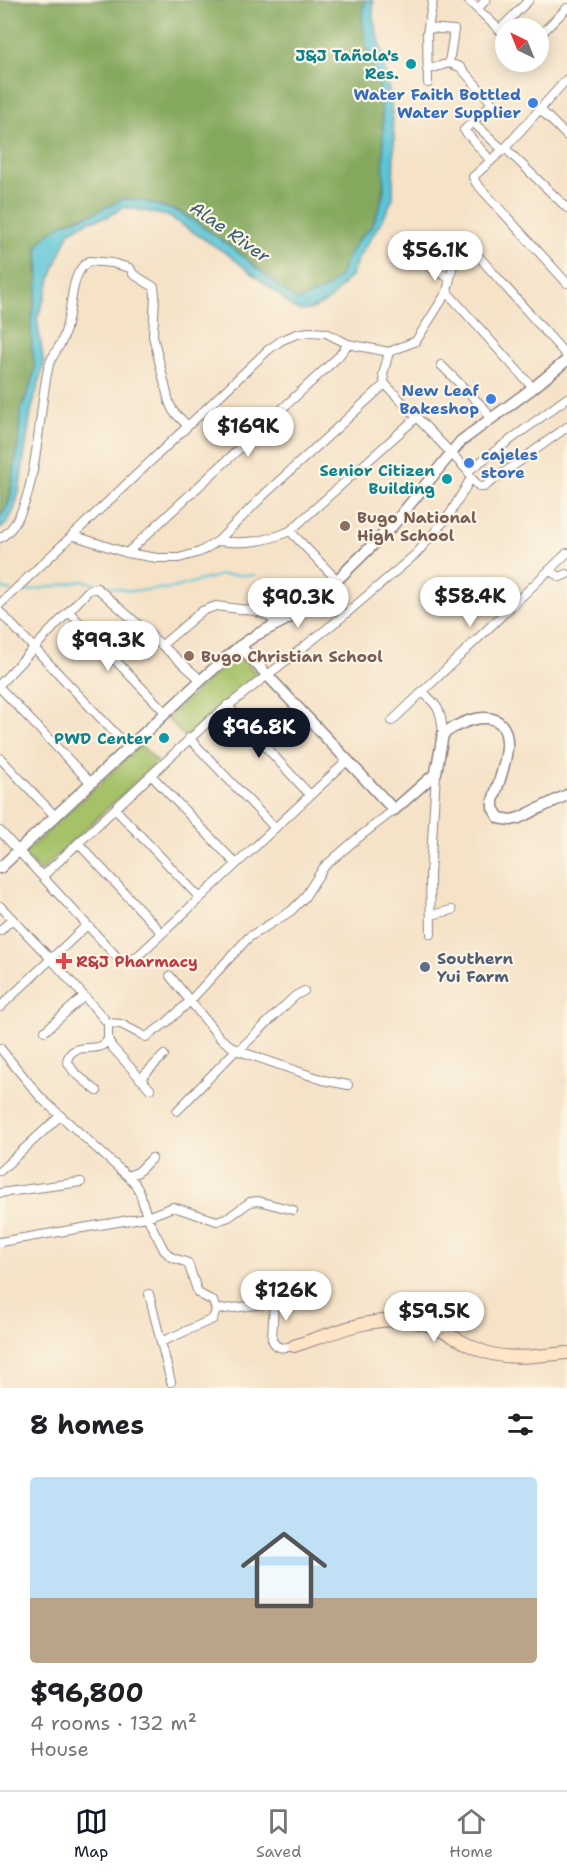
<!DOCTYPE html>
<meta charset="utf-8">
<style>
body{margin:0;font-family:"Shantell Sans",sans-serif;background:#f2f2f2;color:#202124;height:100vh;display:flex;flex-direction:column;font-size:22px;white-space:nowrap}
*{box-sizing:border-box;margin:0}
p{font-size:20px;color:#757577}
.icon{flex:none;width:33px;height:33px;fill:none;stroke:currentColor;stroke-width:2;stroke-linecap:round;stroke-linejoin:round}
.map{position:relative;height:1388px;overflow:hidden}
.side{display:flex;flex-direction:column;background:#fff;flex:1}
.side>*{flex:none}
.needle{width:39px;rotate:317deg}
.tools{position:absolute;left:495px;top:18px;display:grid;gap:12px}
.tools a{display:grid;place-items:center;width:54px;height:54px;border-radius:50%;background:#fff;box-shadow:0 3px 15px #0003;font-size:30px}
.price{position:absolute;translate:-50% -51px;padding:0 14px;border-radius:21px;background:#fff;color:#222;font-size:20px;line-height:39px;filter:drop-shadow(0 2px 3px #0008)}
.price::after{content:'';position:absolute;left:50%;top:36px;width:18px;height:14px;margin-left:-9px;background:inherit;clip-path:polygon(0 0,100% 0,50% 100%)}
.price.on{background:#111827;color:#fff}
ul{padding:0;list-style:none}
li{display:grid;align-content:center;gap:12px;height:318px;padding:0 30px}
li span{display:grid;place-items:center;height:186px;border-radius:6px;color:#555}
li>.icon{margin-inline-start:auto}
span .icon{width:108px;height:108px;fill:#fffc;stroke-width:1}
li b{font-size:26px}
h2{display:flex;justify-content:space-between;align-items:center;height:72px;padding:0 30px;font-size:26px}
.tab-bar{display:flex;justify-content:space-around;align-items:center;height:84px;border-top:2px solid #e0e0e0;background:#fff;font-size:16px;color:#757577}
.tab-bar a{display:grid;justify-items:center;gap:3px}
.tab-bar .on{color:#111827}
.map>svg:first-child{display:block}
.green{fill:#a6c269;stroke:#647252;stroke-width:1.5}
.forest{fill:#84a85d;stroke:#53654c;stroke-width:1.5}
.water{fill:#5cc5d7;stroke:#3f7489;stroke-width:1.5}
.lines{fill:none;stroke-linecap:round;stroke-linejoin:round}
.stream{stroke:#5cc5d7;stroke-width:2}
.minor-casing{stroke:#8c8281;stroke-width:10}
.tertiary-casing{stroke:#8c8281;stroke-width:13}
.secondary-casing{stroke:#8c8281;stroke-width:14}
.minor{stroke:#fff;stroke-width:8}
.tertiary{stroke:#fff;stroke-width:10}
.secondary{stroke:#ffe4c6;stroke-width:12}
.culture-dot{fill:#0f9aa8;stroke:#fcf5e5;stroke-width:2}
.shop-dot{fill:#3f7fe0;stroke:#fcf5e5;stroke-width:2}
.education-dot{fill:#8d6e63;stroke:#fcf5e5;stroke-width:2}
.health-dot{fill:#e0444e;stroke:#fcf5e5;stroke-width:2}
.service-dot{fill:#5c6f8a;stroke:#fcf5e5;stroke-width:2}
.labels{text-anchor:middle;dominant-baseline:central;stroke-width:4.5;stroke-linejoin:round;paint-order:stroke}
.culture-label{font-size:16px;font-weight:bold;fill:#0d838f;stroke:#fcf5e5;text-anchor:end}
.shop-label{font-size:16px;font-weight:bold;fill:#366cbe;stroke:#fcf5e5;text-anchor:end}
.education-label{font-size:16px;font-weight:bold;fill:#785e54;stroke:#fcf5e5;text-anchor:start}
.service-label{font-size:16px;font-weight:bold;fill:#4e5e75;stroke:#fcf5e5;text-anchor:start}
.health-label{font-size:16px;font-weight:bold;fill:#be3a42;stroke:#fcf5e5;text-anchor:start}
.water-label{font-size:18px;font-style:italic;fill:#365b72;stroke:#fcf5e5}
</style>
<div class="map">
<svg width="567" height="1388" viewBox="0 0 567 1388">
<rect width="100%" height="100%" fill="#fcf5e5"/>
<filter id="ink" filterUnits="userSpaceOnUse"><feTurbulence type="fractalNoise" baseFrequency=".0167" numOctaves="2"/><feDisplacementMap in="SourceGraphic" scale="12" xChannelSelector="R" yChannelSelector="G"/><feConvolveMatrix kernelMatrix="1 2 1 2 8 2 1 2 1" color-interpolation-filters="sRGB"/></filter>
<filter id="wash" filterUnits="userSpaceOnUse"><feTurbulence type="fractalNoise" baseFrequency=".008" numOctaves="4" result="noise"/><feDisplacementMap in="SourceGraphic" scale="24" xChannelSelector="R" yChannelSelector="G"/><feGaussianBlur stdDeviation="1.35" result="paint"/><feColorMatrix in="noise" values="0 0 0 0 0 0 0 0 0 0 0 0 0 0 0 0 0 1.4 0 .05"/><feComposite in="paint" operator="in"/></filter>
<g filter="url(#wash)">
<rect width="100%" height="100%" fill="#f5e2c7"/>
<path class="green" d="M237 654 259 676 185 737 167 718Z
M141 745 157 762 40 872 23 854Z"/>
<path class="forest" d="M0 0H365C360 34 371 49 378 81 384 106 388 186 379 209 377 214 375 221 372 226 366 233 359 239 354 247 348 256 346 268 340 276 331 290 312 297 297 301L234 249 180 212 140 200 77 218 63 224 37 248 38 283 32 347 35 367 32 381 20 411 19 439 10 497 5 511 0 516Z"/>
<path class="water" d="M365 0H373V19L380 43 391 102 394 138 393 198 382 221 358 258 351 276 328 301 312 309 301 311 292 307 277 293 226 253 168 216 124 207 107 217 89 221 70 231 56 264 37 319 44 364 31 412 19 492 14 510 7 523 0 529V516L5 511 10 500 19 439 20 411 32 383 35 367 32 347 31 323 38 283 39 262 37 248 46 236 63 224 94 213 123 199 140 200 179 212 194 221 234 249 297 301 326 289 340 276 347 258 358 240 372 226 380 206 384 191 383 123 379 85 367 48 362 20Z"/>
<g class="lines">
<path class="stream" d="M0 549V562
M0 584 4 589 11 591
M16 593 83 581 130 591 173 588 221 575H255"/>
</g>
</g>
<g filter="url(#ink)">
<g class="lines">
<g class="minor-casing">
<path id="minor" d="M468 0 506 36
M477 9 486 0
M428 28 454 30 449 63
M499 30 529 0
M538 37 567 8
M427 70 449 63 460 67 492 103 473 122 503 150
M567 79 505 148 473 177 476 183 567 283
M428 83 427 33 433 0
M540 109 567 136
M473 122 464 130 491 161
M505 148 567 208
M408 259 422 263 449 278
M447 292 533 388
M441 365 485 409 490 420
M468 471 567 398
M471 478 480 487H484L567 427
M290 531 337 580
M72 535 127 553 157 558H179L200 552 218 541 266 493 385 384 383 375 389 352
M0 538C40 516 37 408 49 365 52 356 58 349 62 341 65 334 67 326 68 319 73 300 71 272 89 261L112 263 130 268 133 274 154 287 155 295 153 336 169 402 173 411 188 426
M218 541C245 544 265 542 290 531L417 417
M127 553 338 357 348 344
M550 571 560 577 567 574
M0 604 268 350 282 340 297 334 309 332 326 333 348 344 389 352 416 341 447 292 453 265 460 255 471 254 480 258 567 356
M0 612 129 748
M69 612 166 713
M162 645 202 611 216 606 255 611 266 615 279 624
M0 684 89 590 97 588 201 680
M0 688 91 783
M422 691C440 708 441 710 443 734
M227 705 310 795
M392 721 567 553
M189 738 275 828
M0 758 55 816
M151 775 236 864
M115 809 200 898
M0 831 116 956C125 965 131 961 140 954L348 760
M78 843 162 933
M43 876 210 720 342 617 417 553 450 514 471 478 468 471 385 384
M0 906 51 959 108 1023
M431 915 452 910
M0 931 12 919
M431 934 430 875 436 773
M170 976 220 1038 236 1050 323 1080 348 1085
M0 1007 86 926
M108 1023 121 1024 146 1037 166 1023 189 1002 249 937 291 911 304 898 324 867 354 841 394 810
M108 1023V1039L112 1047 150 1089
M45 1031 83 997
M0 1048 41 1098 134 1182 140 1193 147 1217 164 1250 171 1257 188 1263 198 1293 213 1301 216 1310 213 1319 161 1342
M140 1079 164 1055
M97 1091 74 1072 67 1061C72 1038 100 1057 108 1039
M177 1111 236 1050 241 1048 295 996 304 991
M0 1171 60 1116
M128 1176 138 1172 152 1158
M0 1193 81 1182
M0 1242 147 1217 173 1207 217 1221 229 1217 250 1202 258 1201 293 1210
M149 1294 171 1382
M216 1310 274 1303 272 1339C276 1350 284 1348 294 1346"/>
</g>
<g class="tertiary-casing">
<path id="tertiary" d="M240 646 394 810 436 773 443 734C465 718 509 703 507 747 506 766 498 783 493 801V808L499 818 511 820 519 818 567 795
M0 868 201 680 240 646 256 635 291 617 337 580 393 525 461 441 533 388 567 360"/>
</g>
<g class="secondary-casing">
<path id="secondary" d="M294 1346C331 1334 369 1316 409 1321 438 1324 459 1343 485 1352 511 1361 541 1355 567 1353"/>
</g>
<use href="#minor" class="minor"/>
<use href="#tertiary" class="tertiary"/>
<use href="#secondary" class="secondary"/>
</g>
</g>
<g class="culture-dot">
<circle cx="411" cy="64" r="6"/>
<circle cx="447" cy="479" r="6"/>
<circle cx="164" cy="738" r="6"/>
</g>
<g class="shop-dot">
<circle cx="533" cy="103" r="6"/>
<circle cx="491" cy="399" r="6"/>
<circle cx="469" cy="463" r="6"/>
</g>
<g class="education-dot">
<circle cx="345" cy="526" r="6"/>
<circle cx="189" cy="656" r="6"/>
</g>
<path class="health-dot" d="M61 952h6v6h6v6h-6v6h-6v-6h-6v-6h6z"/>
<circle class="service-dot" cx="425" cy="967" r="6"/>
<g class="labels">
<g class="culture-label">
<text x="399" y="55">J&amp;J Tañola's<tspan x="399" dy="18">Res.</tspan></text>
<text x="435" y="470">Senior Citizen<tspan x="435" dy="18">Building</tspan></text>
<text x="152" y="738">PWD Center</text>
</g>
<g class="shop-label">
<text x="521" y="94">Water Faith Bottled<tspan x="521" dy="18">Water Supplier</tspan></text>
<text x="479" y="390">New Leaf<tspan x="479" dy="18">Bakeshop</tspan></text>
<text x="481" y="454" text-anchor="start">cajeles<tspan x="481" dy="18">store</tspan></text>
</g>
<g class="education-label">
<text x="357" y="517">Bugo National<tspan x="357" dy="18">High School</tspan></text>
<text x="201" y="656">Bugo Christian School</text>
</g>
<g class="service-label">
<text x="437" y="958">Southern<tspan x="437" dy="18">Yui Farm</tspan></text>
</g>
<g class="health-label">
<text x="76" y="961">R&amp;J Pharmacy</text>
</g>
<g class="water-label">
<text transform="translate(230 232) rotate(35)">Alae River</text>
</g>
</g>
</svg>
<div class="tools">
<a><svg class="needle" viewBox="-14 -14 28 28"><path d="M0-13l5 13h-10z" fill="#e53935"/><path d="M0 13l5-13h-10z" fill="#757577"/></svg></a>
</div>
<b class="price" style="left:435px;top:282px">$56.1K</b>
<b class="price" style="left:248px;top:458px">$169K</b>
<b class="price" style="left:470px;top:628px">$58.4K</b>
<b class="price" style="left:298px;top:629px">$90.3K</b>
<b class="price" style="left:108px;top:672px">$99.3K</b>
<b class="price on" style="left:259px;top:759px">$96.8K</b>
<b class="price" style="left:286px;top:1322px">$126K</b>
<b class="price" style="left:434px;top:1343px">$59.5K</b>
</div>
<section class="side">
<h2>8 homes<svg class="icon" aria-label="filters" viewBox="0 0 24 24"><path d="M4 7h16M4 17h16"/><circle cx="9" cy="7" r="2"/><circle cx="15" cy="17" r="2"/></svg></h2>
<ul>
<li><span style="background:linear-gradient(#bfe0f5 65%,#b9a48a 0)"><svg class="icon" aria-label="home" viewBox="0 0 24 24"><path d="M3 11l9-7 9 7M6 9v11h12V9"/></svg></span><div><b>$96,800</b><p>4 rooms · 132 m²</p><p>House</p></div></li>
</ul>
</section>
<nav class="tab-bar">
<a class="on"><svg class="icon" aria-label="map" viewBox="0 0 24 24"><path d="M3 6l6-2 6 2 6-2v14l-6 2-6-2-6 2zM9 4v14M15 6v14"/></svg>Map</a>
<a><svg class="icon" aria-label="saved" viewBox="0 0 24 24"><path d="M7 4h10v16l-5-4-5 4z"/></svg>Saved</a>
<a><svg class="icon" aria-label="home" viewBox="0 0 24 24"><path d="M3 11l9-7 9 7M6 9v11h12V9"/></svg>Home</a>
</nav>
